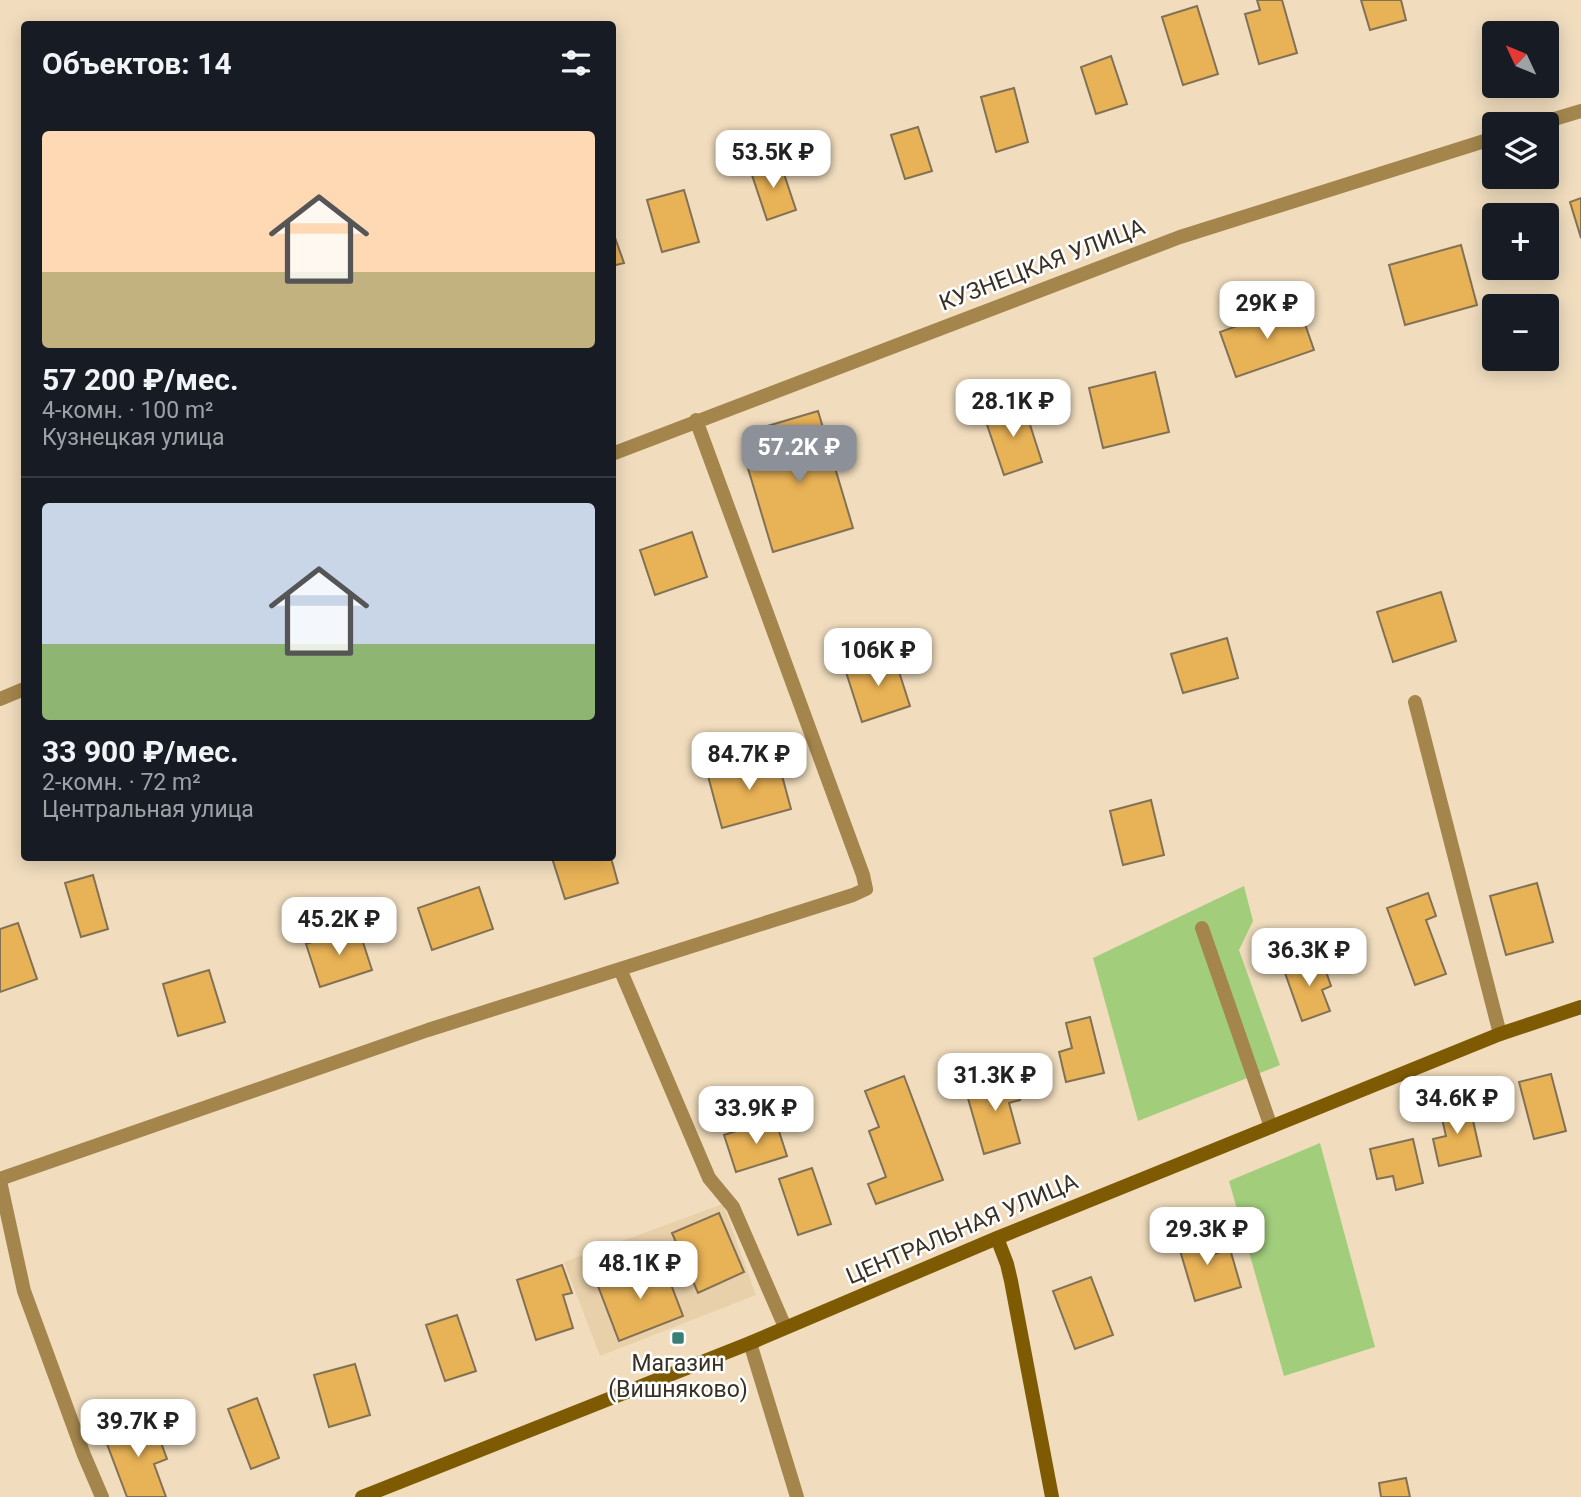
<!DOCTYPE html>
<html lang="ru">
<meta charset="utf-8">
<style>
body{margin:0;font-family:Roboto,sans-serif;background:#20242c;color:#f1f3f6;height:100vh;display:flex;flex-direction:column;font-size:26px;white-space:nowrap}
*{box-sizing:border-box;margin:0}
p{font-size:23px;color:#9ea1a6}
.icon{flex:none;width:38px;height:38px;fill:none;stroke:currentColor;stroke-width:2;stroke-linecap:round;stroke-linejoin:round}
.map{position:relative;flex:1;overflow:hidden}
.details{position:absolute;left:21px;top:21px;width:595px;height:840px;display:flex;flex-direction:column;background:#171b24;border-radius:7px;box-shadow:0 4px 18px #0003}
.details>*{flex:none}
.needle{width:46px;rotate:314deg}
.fabs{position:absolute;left:1482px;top:21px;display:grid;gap:14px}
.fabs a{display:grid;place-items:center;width:77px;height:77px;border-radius:7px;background:#171b24;box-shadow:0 4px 18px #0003;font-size:35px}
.price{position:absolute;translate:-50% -60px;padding:0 16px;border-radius:14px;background:#fff;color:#222;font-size:23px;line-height:46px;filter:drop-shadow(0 2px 4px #0008)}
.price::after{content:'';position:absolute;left:50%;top:42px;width:21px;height:16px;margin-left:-10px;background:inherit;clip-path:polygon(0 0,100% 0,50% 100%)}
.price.on{background:#8c9099;color:#fff}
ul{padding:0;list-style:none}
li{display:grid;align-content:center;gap:14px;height:371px;padding:0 21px}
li+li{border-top:2px solid #363941}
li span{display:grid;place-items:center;height:217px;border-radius:7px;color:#555}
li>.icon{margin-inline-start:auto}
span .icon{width:126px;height:126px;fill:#fffc;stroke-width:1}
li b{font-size:30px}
h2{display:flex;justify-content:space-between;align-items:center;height:84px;padding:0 21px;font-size:30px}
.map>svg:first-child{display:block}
.built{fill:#e8d0aa}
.green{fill:#a2ce7c}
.building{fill:#e8b256;stroke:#827155;stroke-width:2}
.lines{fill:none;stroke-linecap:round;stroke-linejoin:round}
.lane{stroke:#a4864d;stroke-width:14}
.street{stroke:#a4864d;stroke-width:14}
.secondary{stroke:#7e5b03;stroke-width:14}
.poi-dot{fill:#3a7f75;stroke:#fff;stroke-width:2.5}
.labels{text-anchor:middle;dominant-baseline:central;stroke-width:5;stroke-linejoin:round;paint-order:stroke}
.street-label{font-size:23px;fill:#383124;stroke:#fff}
.poi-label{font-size:23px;fill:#383124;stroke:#fff}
</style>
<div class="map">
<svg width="1581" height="1497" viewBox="0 0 1581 1497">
<rect width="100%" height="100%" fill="#f1ddbe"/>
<path class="built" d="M723 1204 756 1295 600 1356 564 1262Z"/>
<path class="green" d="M1244 886 1253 921 1239 950 1280 1065 1138 1121 1093 958Z
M1320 1143 1375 1347 1284 1376 1229 1181Z"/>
<path class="building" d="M1257 0H1282L1297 53 1259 64 1245 14 1260 10Z
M1361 0H1401L1406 20 1370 30Z
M1197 6 1218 74 1183 85 1162 17Z
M1111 56 1127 104 1096 114 1081 67Z
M1014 88 1028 142 996 152 981 97Z
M918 127 932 171 905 179 891 135Z
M779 159 796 210 767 220 750 169Z
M684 190 699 242 662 252 647 200Z
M1581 198V238L1570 202Z
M612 229 624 263 612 266Z
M1461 245 1477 305 1405 325 1389 265Z
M1298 304 1314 350 1236 377 1220 332Z
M1155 372 1169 432 1103 448 1089 388Z
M1023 403 1042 462 1004 475 984 416Z
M818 411 853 528 773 552 747 465 773 457 764 427Z
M692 532 707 577 655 595 640 550Z
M1441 592 1456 641 1393 662 1377 612Z
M1227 638 1238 678 1183 693 1171 654Z
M893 653 910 706 862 722 845 669Z
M777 757 791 809 722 828 708 776Z
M1151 800 1164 855 1123 865 1110 811Z
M552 858H611L618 883 565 899Z
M93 875 108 929 81 937 65 883Z
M1537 883 1553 942 1506 955 1490 896Z
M479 887 493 929 432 950 418 908Z
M1428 893 1436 916 1426 920 1446 974 1415 985 1387 908Z
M18 923 37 979 0 992V929Z
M358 927 372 970 320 987 306 944Z
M1321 957 1331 986 1322 990 1330 1011 1302 1021 1284 970Z
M209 970 225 1022 178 1036 163 984Z
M1090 1017 1104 1073 1066 1082 1059 1052 1072 1048 1066 1023Z
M1013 1074 1020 1100 1009 1103 1020 1143 984 1154 965 1088Z
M1551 1074 1566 1131 1534 1139 1519 1082Z
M904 1076 943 1180 876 1204 868 1184 886 1177 869 1131 879 1127 865 1091Z
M1469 1103 1481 1156 1439 1166 1433 1139 1446 1136 1440 1110Z
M775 1119 787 1156 736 1172 724 1135Z
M1413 1139 1423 1183 1396 1190 1393 1176 1377 1179 1370 1149Z
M812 1168 831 1224 798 1235 779 1179Z
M719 1213 744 1272 698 1293 672 1233Z
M1203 1229 1211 1255 1230 1249 1241 1287 1195 1301 1176 1237Z
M662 1261 683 1316 619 1341 598 1286Z
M562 1265 572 1293 563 1295 573 1328 536 1340 517 1280Z
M1091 1277 1113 1335 1075 1349 1053 1291Z
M457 1315 476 1371 445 1381 426 1325Z
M355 1364 370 1415 329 1427 314 1375Z
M257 1398 279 1458 251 1469 228 1409Z
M152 1418 167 1459 154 1464 166 1497H127L104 1436Z
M1406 1478 1410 1497H1381L1379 1483Z"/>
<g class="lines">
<path class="lane" d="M1415 702 1500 1034
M1202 928 1271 1127
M750 1343 797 1497"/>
<path class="street" d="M1538 124 1581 111
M612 454 1180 237 1494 138
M0 699 24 689
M620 969 709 1178 733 1207 785 1327
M0 1179 428 1030 853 895 866 889 863 875 696 420
M0 1181 24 1291 84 1455 102 1497"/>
<path class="secondary" d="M997 1238 1007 1264 1011 1281 1052 1497
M362 1497 750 1343 997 1238 1500 1034 1581 1007"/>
</g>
<rect class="poi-dot" x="671" y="1331" width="14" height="14" rx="3.5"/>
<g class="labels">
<g class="street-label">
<text transform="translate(1042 265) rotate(-21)">КУЗНЕЦКАЯ УЛИЦА</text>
<text transform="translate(962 1229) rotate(-23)">ЦЕНТРАЛЬНАЯ УЛИЦА</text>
</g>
<g class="poi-label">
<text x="678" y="1363">Магазин<tspan x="678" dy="26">(Вишняково)</tspan></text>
</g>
</g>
</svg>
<div class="fabs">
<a><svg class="needle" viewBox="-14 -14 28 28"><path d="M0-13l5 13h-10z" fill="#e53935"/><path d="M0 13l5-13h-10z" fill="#9ea1a6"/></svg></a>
<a><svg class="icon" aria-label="layers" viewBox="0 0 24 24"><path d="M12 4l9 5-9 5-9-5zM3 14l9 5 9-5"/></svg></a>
<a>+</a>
<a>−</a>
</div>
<b class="price" style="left:773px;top:190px">53.5K ₽</b>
<b class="price" style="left:1267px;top:341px">29K ₽</b>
<b class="price" style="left:1013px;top:439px">28.1K ₽</b>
<b class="price on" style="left:799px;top:485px">57.2K ₽</b>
<b class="price" style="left:878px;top:688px">106K ₽</b>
<b class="price" style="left:749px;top:792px">84.7K ₽</b>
<b class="price" style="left:339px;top:957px">45.2K ₽</b>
<b class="price" style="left:1309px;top:988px">36.3K ₽</b>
<b class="price" style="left:995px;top:1113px">31.3K ₽</b>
<b class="price" style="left:1457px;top:1136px">34.6K ₽</b>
<b class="price" style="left:756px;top:1146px">33.9K ₽</b>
<b class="price" style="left:1207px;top:1267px">29.3K ₽</b>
<b class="price" style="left:640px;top:1301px">48.1K ₽</b>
<b class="price" style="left:138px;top:1459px">39.7K ₽</b>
<section class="details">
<h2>Объектов: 14<svg class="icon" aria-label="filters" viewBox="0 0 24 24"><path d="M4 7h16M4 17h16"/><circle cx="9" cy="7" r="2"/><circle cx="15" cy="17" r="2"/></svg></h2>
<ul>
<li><span style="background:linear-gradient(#ffd9b3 65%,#c2b280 0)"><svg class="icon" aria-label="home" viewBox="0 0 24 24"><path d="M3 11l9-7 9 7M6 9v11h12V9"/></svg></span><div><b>57 200 ₽/мес.</b><p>4-комн. · 100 m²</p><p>Кузнецкая улица</p></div></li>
<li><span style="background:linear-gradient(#c9d6e8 65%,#8fb573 0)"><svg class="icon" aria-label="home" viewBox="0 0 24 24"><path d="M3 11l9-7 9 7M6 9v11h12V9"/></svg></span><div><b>33 900 ₽/мес.</b><p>2-комн. · 72 m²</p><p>Центральная улица</p></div></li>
</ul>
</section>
</div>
